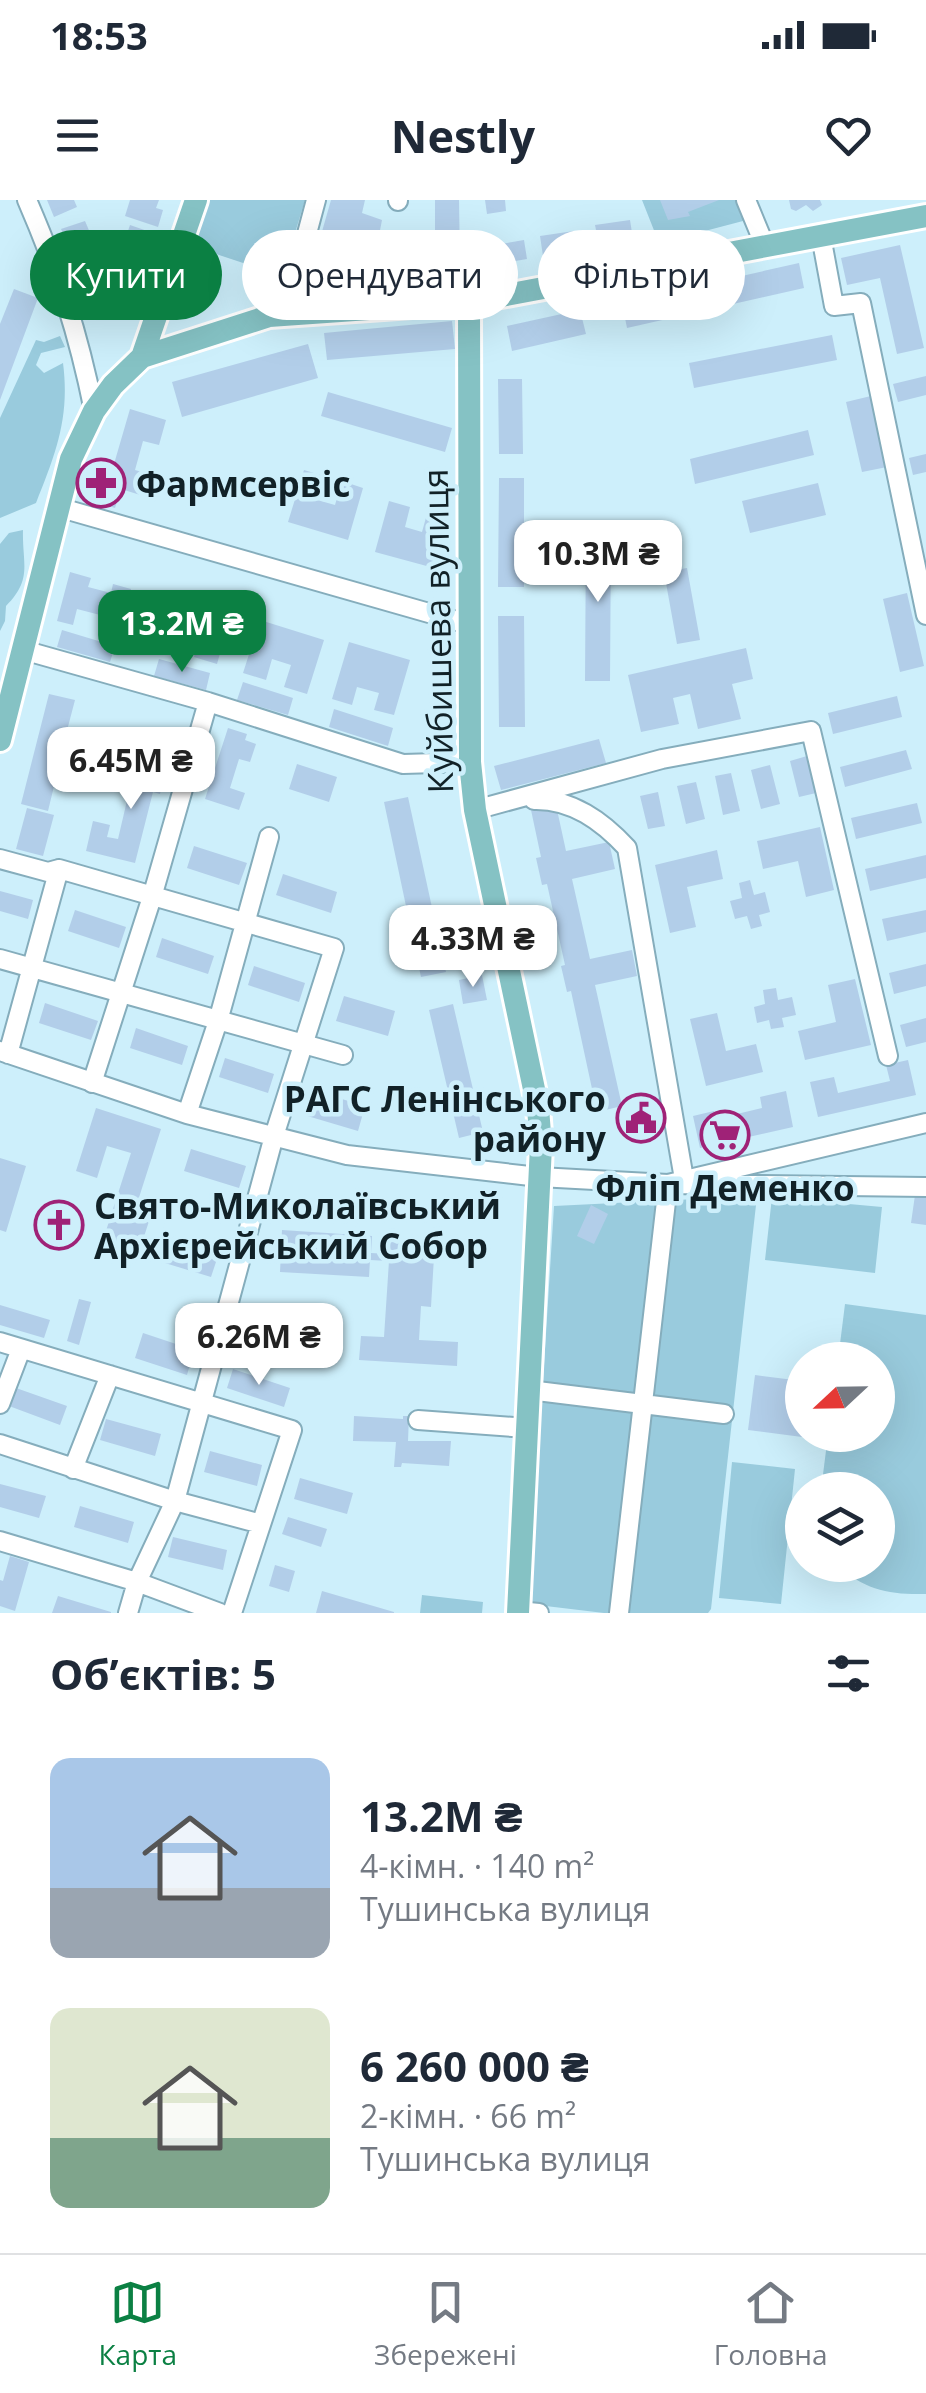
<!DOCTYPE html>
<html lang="uk">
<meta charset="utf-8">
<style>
body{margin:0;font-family:"Open Sans",sans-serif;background:#f6f6f7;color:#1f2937;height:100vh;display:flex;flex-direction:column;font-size:38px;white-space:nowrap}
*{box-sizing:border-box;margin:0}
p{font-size:32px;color:#747a83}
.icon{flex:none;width:55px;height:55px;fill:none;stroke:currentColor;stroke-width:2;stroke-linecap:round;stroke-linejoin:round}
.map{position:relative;height:1413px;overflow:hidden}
.sheet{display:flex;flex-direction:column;background:#fff;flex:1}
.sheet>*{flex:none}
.hud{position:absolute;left:30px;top:30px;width:868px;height:90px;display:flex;gap:20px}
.needle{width:65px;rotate:248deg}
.tools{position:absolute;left:785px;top:1142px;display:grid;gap:20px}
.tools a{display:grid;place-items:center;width:110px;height:110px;border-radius:50%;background:#fff;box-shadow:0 10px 40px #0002;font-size:50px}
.price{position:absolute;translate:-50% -85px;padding:0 22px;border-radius:20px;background:#fff;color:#222;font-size:32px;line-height:65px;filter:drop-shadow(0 2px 5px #0008)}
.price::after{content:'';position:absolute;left:50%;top:60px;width:30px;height:22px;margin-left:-15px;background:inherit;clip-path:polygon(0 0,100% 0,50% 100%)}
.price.current{background:#0b8043;color:#fff}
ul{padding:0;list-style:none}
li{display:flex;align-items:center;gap:30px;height:250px;padding:0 50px}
li span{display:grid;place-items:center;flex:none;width:280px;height:200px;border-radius:20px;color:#555}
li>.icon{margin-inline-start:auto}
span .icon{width:120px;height:120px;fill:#fffc;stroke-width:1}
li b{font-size:42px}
h2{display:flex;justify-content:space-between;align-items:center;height:120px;padding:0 50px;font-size:42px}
.pill{padding:0 35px;border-radius:45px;background:#fff;box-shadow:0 10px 40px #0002;font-size:35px;line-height:90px}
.pill.current{background:#0b8043;color:#fff}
.status{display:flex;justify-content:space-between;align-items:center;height:70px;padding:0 50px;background:#fff;direction:ltr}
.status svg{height:28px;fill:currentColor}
header{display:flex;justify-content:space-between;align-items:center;height:130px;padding:0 50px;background:#fff;font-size:45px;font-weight:700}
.menu{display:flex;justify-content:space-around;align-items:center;height:140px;border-top:2px solid #e0e1e3;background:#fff;font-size:28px;color:#747a83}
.menu a{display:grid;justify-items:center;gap:5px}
.menu .current{color:#0b8043}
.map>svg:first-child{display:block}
.green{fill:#99cbdd}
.building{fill:#b2cee9}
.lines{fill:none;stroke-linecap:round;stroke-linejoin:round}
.minor-casing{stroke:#85adbc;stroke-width:22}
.major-casing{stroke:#fff;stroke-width:28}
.minor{stroke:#fff;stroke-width:18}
.major{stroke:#85c2c4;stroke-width:22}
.labels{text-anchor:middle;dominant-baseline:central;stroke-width:9;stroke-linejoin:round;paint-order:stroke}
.poi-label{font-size:35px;font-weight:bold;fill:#112127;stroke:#cdeffb;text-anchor:start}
.street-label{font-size:35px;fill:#112127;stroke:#cdeffb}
</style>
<div class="status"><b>18:53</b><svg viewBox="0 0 49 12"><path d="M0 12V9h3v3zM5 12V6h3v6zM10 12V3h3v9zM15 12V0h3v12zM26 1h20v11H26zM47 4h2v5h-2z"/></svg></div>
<header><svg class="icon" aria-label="menu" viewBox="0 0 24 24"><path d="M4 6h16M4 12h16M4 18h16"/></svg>Nestly<svg class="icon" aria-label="heart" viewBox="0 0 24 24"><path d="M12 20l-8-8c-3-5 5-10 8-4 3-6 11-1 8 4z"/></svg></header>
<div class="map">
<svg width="926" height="1413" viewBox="0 0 926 1413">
<rect width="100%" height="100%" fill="#cdeffb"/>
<path class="green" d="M205 0H305L282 76 192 46Z
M642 0H740L746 15 743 21 659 43Z
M60 136 65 147 41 153 36 165 44 173 63 163C70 217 56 253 36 303L0 318V218L36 140 44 142Z
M23 330C22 364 33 379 6 406L5 421 0 431V344L9 333Z
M757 996 711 1409 708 1413H604L529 1404 554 1006Z
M772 997 882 1007 875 1073 765 1060Z
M845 1104 926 1115V1394C891 1395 863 1390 838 1365H878V1290H821L828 1235H878V1160H838Z
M732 1262 795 1269 781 1404 719 1398Z
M422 1395 483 1402 482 1413H420Z"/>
<path class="building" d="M47 0H74L77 7 54 17Z
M130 0H159L156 8 163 10 158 27 125 16Z
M331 0H365L362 13 382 20 377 46 410 57 401 88 341 70 345 56 338 54 336 39 321 35Z
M435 0H459L460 64 435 63Z
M485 0H505L506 11 487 14Z
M660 0H719L688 12 690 16 668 20Z
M789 0H820L822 5 813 11 806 5 796 11 791 9Z
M630 20 633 39 599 45 595 25Z
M85 21 105 68 115 70 130 25 156 34 137 99 103 95 93 98 61 29Z
M574 31 578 50 543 56 540 36Z
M524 40 527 59 493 65 489 46Z
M900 45 924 148 897 154 880 78 847 85 841 58Z
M799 63 804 88 627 128 622 103Z
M14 89 38 98 0 200V124Z
M580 110 586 134 512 151 507 126Z
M452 121 455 149 327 160 324 133Z
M832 135 837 160 694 188 689 163Z
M308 144 318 178 182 217 172 182Z
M926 176V195L898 202 893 184Z
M498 179H522L523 254H499Z
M328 192 452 228 445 252 321 216Z
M871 196 887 267 862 272 846 202Z
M130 209 166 220 159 245 143 241 135 270 156 276 150 298 121 289 115 308 92 301 103 261 114 264Z
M808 230 814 255 695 284 690 259Z
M926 254V272L913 275 909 258Z
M304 270 324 276 317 300 335 305 342 281 363 288 348 340 288 322Z
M499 278H524V387H498Z
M818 283 826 315 750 333 742 301Z
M389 301 410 307 405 327 422 332 427 314 447 319 434 368 375 352Z
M586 329 611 330 610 481H585Z
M687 368 700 440 677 444 664 372Z
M70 372 91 378 88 387 111 393 113 384 131 389 118 440 99 435 104 416 77 409 73 425 57 421Z
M907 393 924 466 900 472 883 399Z
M165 395 231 415 217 464 194 457 201 434 179 428 171 452 150 446Z
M498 416H524L525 527H499Z
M260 420 324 440 307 494 284 487 291 465 272 459 266 480 243 473Z
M62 430 115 446 110 462 57 447Z
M349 442 410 460 394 515 374 510 379 493 357 487 352 505 332 499Z
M746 448 753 479 732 484 741 519 698 529 690 494 673 498 679 524 641 532 628 475Z
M159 459 210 473 206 490 154 476Z
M243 482 293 498 288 515 237 500Z
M49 494 75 500 64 542 71 544 62 579 56 578 48 611 21 604Z
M897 496 902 517 833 534 828 513Z
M334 509 393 528 388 546 329 527Z
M228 528 247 534 245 540 256 544 250 562 239 559 230 588 245 593 239 610 205 599Z
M599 539 606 563 501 590 494 566Z
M139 544 160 549 158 560 168 562 160 594 153 592 135 663 86 651 93 621 110 625 107 637 118 639 129 592 139 595 146 563 135 560Z
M906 550 912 569 845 587 840 567Z
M807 556 816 593 799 597 790 561Z
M297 564 337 577 329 602 289 589Z
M770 565 780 604 761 609 751 570Z
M731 573 740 611 723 615 715 576Z
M696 582 705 619 686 624 677 586Z
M658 592 665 626 648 629 640 596Z
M408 597 446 772 421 777 384 602Z
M917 603 922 623 856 639 851 618Z
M556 605 566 651 609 642 615 669 572 679 590 759 632 750 637 776 595 785 622 906 666 897 671 922 628 932 622 906 597 912 571 791 567 792 561 766 565 765 547 684 542 685 536 658 541 657 531 610Z
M27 608 54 615 43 656 16 649Z
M820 627 834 690 806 697 798 661 763 669 757 641Z
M194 646 247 663 239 685 187 668Z
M717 650 723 679 687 687 696 727 670 733 655 665Z
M926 655V678L870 691 865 669Z
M283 674 337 692 331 713 276 695Z
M750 680 754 695 765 692 770 712 759 715 762 726 751 729 747 716 735 719 730 701 742 698 739 683Z
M0 691 33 700 28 719 0 711Z
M75 710 126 727 119 748 68 731Z
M926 710V732L887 741 882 719Z
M162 738 214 756 208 774 156 757Z
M926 764V786L894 794 889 773Z
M254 766 305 783 299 802 248 785Z
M482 775 487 800 463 804 459 780Z
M855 779 871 845 805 860 798 831 836 822 828 785Z
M776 788 778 800 792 797 796 815 782 818 784 827 771 829 769 820 757 823 754 807 765 804 763 790Z
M344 796 395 811 388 836 336 821Z
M45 803 98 821 91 840 39 823Z
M453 804 483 932 459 938 429 810Z
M717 813 726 851 756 844 763 872 706 886 690 819Z
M926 818V842L906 847 900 825Z
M136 828 188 846 182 865 130 848Z
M225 858 274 874 268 893 219 877Z
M908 860 916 895 818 917 810 882 834 877 838 893 890 881 886 865Z
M312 890 365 906 358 931 304 915Z
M786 891 793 927 700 948 693 916 714 911 716 919 762 908 760 897Z
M96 908 161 929 134 1013 150 1018 140 1049 104 1037 131 953 107 946 97 978 76 971Z
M191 949 246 966 239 988 184 971Z
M0 958 26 966 6 1032 0 1030Z
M916 988 926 989V1025L911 1023Z
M591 1005 608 1014 594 1044 577 1036Z
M282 1030 372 1036 371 1053 389 1054 390 1037 435 1040 431 1107 421 1106 419 1140 458 1142 457 1166 359 1160 361 1136 384 1137 389 1061 370 1060 369 1077 280 1072Z
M162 1036 219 1053 211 1077 155 1060Z
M79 1099 91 1102 79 1145 67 1141Z
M0 1105 50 1120 44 1138 0 1125Z
M143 1133 194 1150 187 1175 135 1158Z
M247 1139 258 1142 252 1160 242 1156Z
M233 1169 290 1188 284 1207 227 1188Z
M755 1175 802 1181V1237L748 1230Z
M16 1188 67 1206 60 1225 9 1206Z
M354 1216 403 1219V1216H409L408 1241H451L449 1266 402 1263 401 1267H394L396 1242 353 1241Z
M106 1219 161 1234 155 1256 100 1240Z
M210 1251 262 1265 257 1286 204 1272Z
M300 1278 353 1293 347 1314 294 1299Z
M0 1284 46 1296 39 1318 0 1307Z
M80 1306 134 1322 128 1343 74 1327Z
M288 1317 327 1329 321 1347 282 1334Z
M173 1337 227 1350 223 1370 168 1357Z
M10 1356 29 1362 15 1411 0 1406V1380L3 1381Z
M275 1365 295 1371 289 1392 269 1386Z
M322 1391 394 1412V1413H316Z
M58 1396 111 1412V1413H52Z"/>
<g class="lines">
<g class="minor-casing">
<path id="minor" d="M27 0C59 74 78 132 94 211
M746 0 765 46
M398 1V0
M821 36 834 106 861 103 926 415
M301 114 305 41 316 0
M61 308 471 425
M23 450 208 502 403 564 470 562
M534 600C572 599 602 621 627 648L684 979
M475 610 662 559 811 531 888 856
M0 659 48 672 59 669 334 748 274 936 175 1301 137 1382 128 1413
M0 759 343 855
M0 851 187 914 347 955 539 977 668 984 926 987
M8 854 59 669
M92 883 152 697 208 502
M187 914 218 821 269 637
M0 1142 292 1230 232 1413
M529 1190 724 1214
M0 1204 21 1149
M418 1220 527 1228
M0 1244 175 1301 261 1324
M73 1269 110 1175
M0 1341 137 1382 220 1413
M518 1411 539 1413
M619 1413 668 984 926 923"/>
</g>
<g class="major-casing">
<path id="major" d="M469 102 470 562 475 610 538 908 541 946 518 1413
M142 157 196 0
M0 540 71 259 94 211 113 185 142 157 269 116 469 102 926 16"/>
</g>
<use href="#minor" class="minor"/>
<use href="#major" class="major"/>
</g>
<defs>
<g id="pharmacy-ring" transform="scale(2.5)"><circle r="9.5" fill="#cdeffb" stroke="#9f2277" stroke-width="1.5"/><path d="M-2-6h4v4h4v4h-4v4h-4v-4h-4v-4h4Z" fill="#9f2277"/></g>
<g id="civic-ring" transform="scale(2.5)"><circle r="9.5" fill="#cdeffb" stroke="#9f2277" stroke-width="1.5"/><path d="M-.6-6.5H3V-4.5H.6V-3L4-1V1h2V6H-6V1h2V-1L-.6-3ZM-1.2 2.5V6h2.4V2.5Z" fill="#9f2277"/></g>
<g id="supermarket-ring" transform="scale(2.5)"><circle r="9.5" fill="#cdeffb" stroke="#9f2277" stroke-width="1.5"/><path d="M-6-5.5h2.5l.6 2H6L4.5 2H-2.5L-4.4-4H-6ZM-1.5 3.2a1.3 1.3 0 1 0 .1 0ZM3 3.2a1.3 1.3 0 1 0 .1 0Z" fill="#9f2277"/></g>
<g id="church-ring" transform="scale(2.5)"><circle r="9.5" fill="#cdeffb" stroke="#9f2277" stroke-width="1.5"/><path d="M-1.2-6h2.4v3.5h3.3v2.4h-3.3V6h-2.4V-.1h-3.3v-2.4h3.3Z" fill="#9f2277"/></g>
</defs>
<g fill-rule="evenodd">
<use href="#pharmacy-ring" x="101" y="283"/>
<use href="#civic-ring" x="641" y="918"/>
<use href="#supermarket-ring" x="725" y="935"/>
<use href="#church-ring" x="59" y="1025"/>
</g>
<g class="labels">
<g class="poi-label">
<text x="136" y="283">Фармсервіс</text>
<text x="606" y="898" text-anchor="end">РАГС Ленінського<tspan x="606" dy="40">району</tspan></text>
<text x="725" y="987" text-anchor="middle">Фліп Деменко</text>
<text x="94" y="1005">Свято-Миколаївський<tspan x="94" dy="40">Архієрейський Собор</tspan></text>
</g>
<g class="street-label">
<text transform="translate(437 431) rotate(-91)">Куйбишева вулиця</text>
</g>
</g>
</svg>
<div class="tools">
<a><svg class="needle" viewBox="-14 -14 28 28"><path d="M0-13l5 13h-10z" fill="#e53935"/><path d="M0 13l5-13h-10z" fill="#747a83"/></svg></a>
<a><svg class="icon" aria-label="layers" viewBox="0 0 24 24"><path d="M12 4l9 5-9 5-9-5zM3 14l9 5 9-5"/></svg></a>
</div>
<b class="price" style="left:598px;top:405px">10.3M ₴</b>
<b class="price current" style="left:182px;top:475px">13.2M ₴</b>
<b class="price" style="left:131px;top:612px">6.45M ₴</b>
<b class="price" style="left:473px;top:790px">4.33M ₴</b>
<b class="price" style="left:259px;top:1188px">6.26M ₴</b>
<div class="hud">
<a class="pill current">Купити</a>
<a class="pill">Орендувати</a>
<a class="pill">Фільтри</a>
</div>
</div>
<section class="sheet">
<h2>Об’єктів: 5<svg class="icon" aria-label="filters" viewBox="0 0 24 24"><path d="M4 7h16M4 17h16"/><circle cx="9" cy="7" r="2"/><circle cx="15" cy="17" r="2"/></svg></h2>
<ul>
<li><span style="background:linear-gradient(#a9c7e8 65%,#9aa5b1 0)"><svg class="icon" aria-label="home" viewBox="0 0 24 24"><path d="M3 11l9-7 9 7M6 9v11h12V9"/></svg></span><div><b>13.2M ₴</b><p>4-кімн. · 140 m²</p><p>Тушинська вулиця</p></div></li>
<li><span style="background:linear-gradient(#dfe7d0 65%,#7fa58c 0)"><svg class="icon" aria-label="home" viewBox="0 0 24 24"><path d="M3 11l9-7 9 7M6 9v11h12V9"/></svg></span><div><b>6 260 000 ₴</b><p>2-кімн. · 66 m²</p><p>Тушинська вулиця</p></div></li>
</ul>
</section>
<nav class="menu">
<a class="current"><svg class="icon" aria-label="map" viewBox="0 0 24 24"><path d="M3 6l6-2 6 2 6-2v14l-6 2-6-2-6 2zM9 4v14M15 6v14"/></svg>Карта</a>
<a><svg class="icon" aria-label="saved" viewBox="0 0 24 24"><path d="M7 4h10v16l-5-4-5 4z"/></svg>Збережені</a>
<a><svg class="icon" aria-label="home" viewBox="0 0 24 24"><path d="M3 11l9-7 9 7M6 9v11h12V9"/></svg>Головна</a>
</nav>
